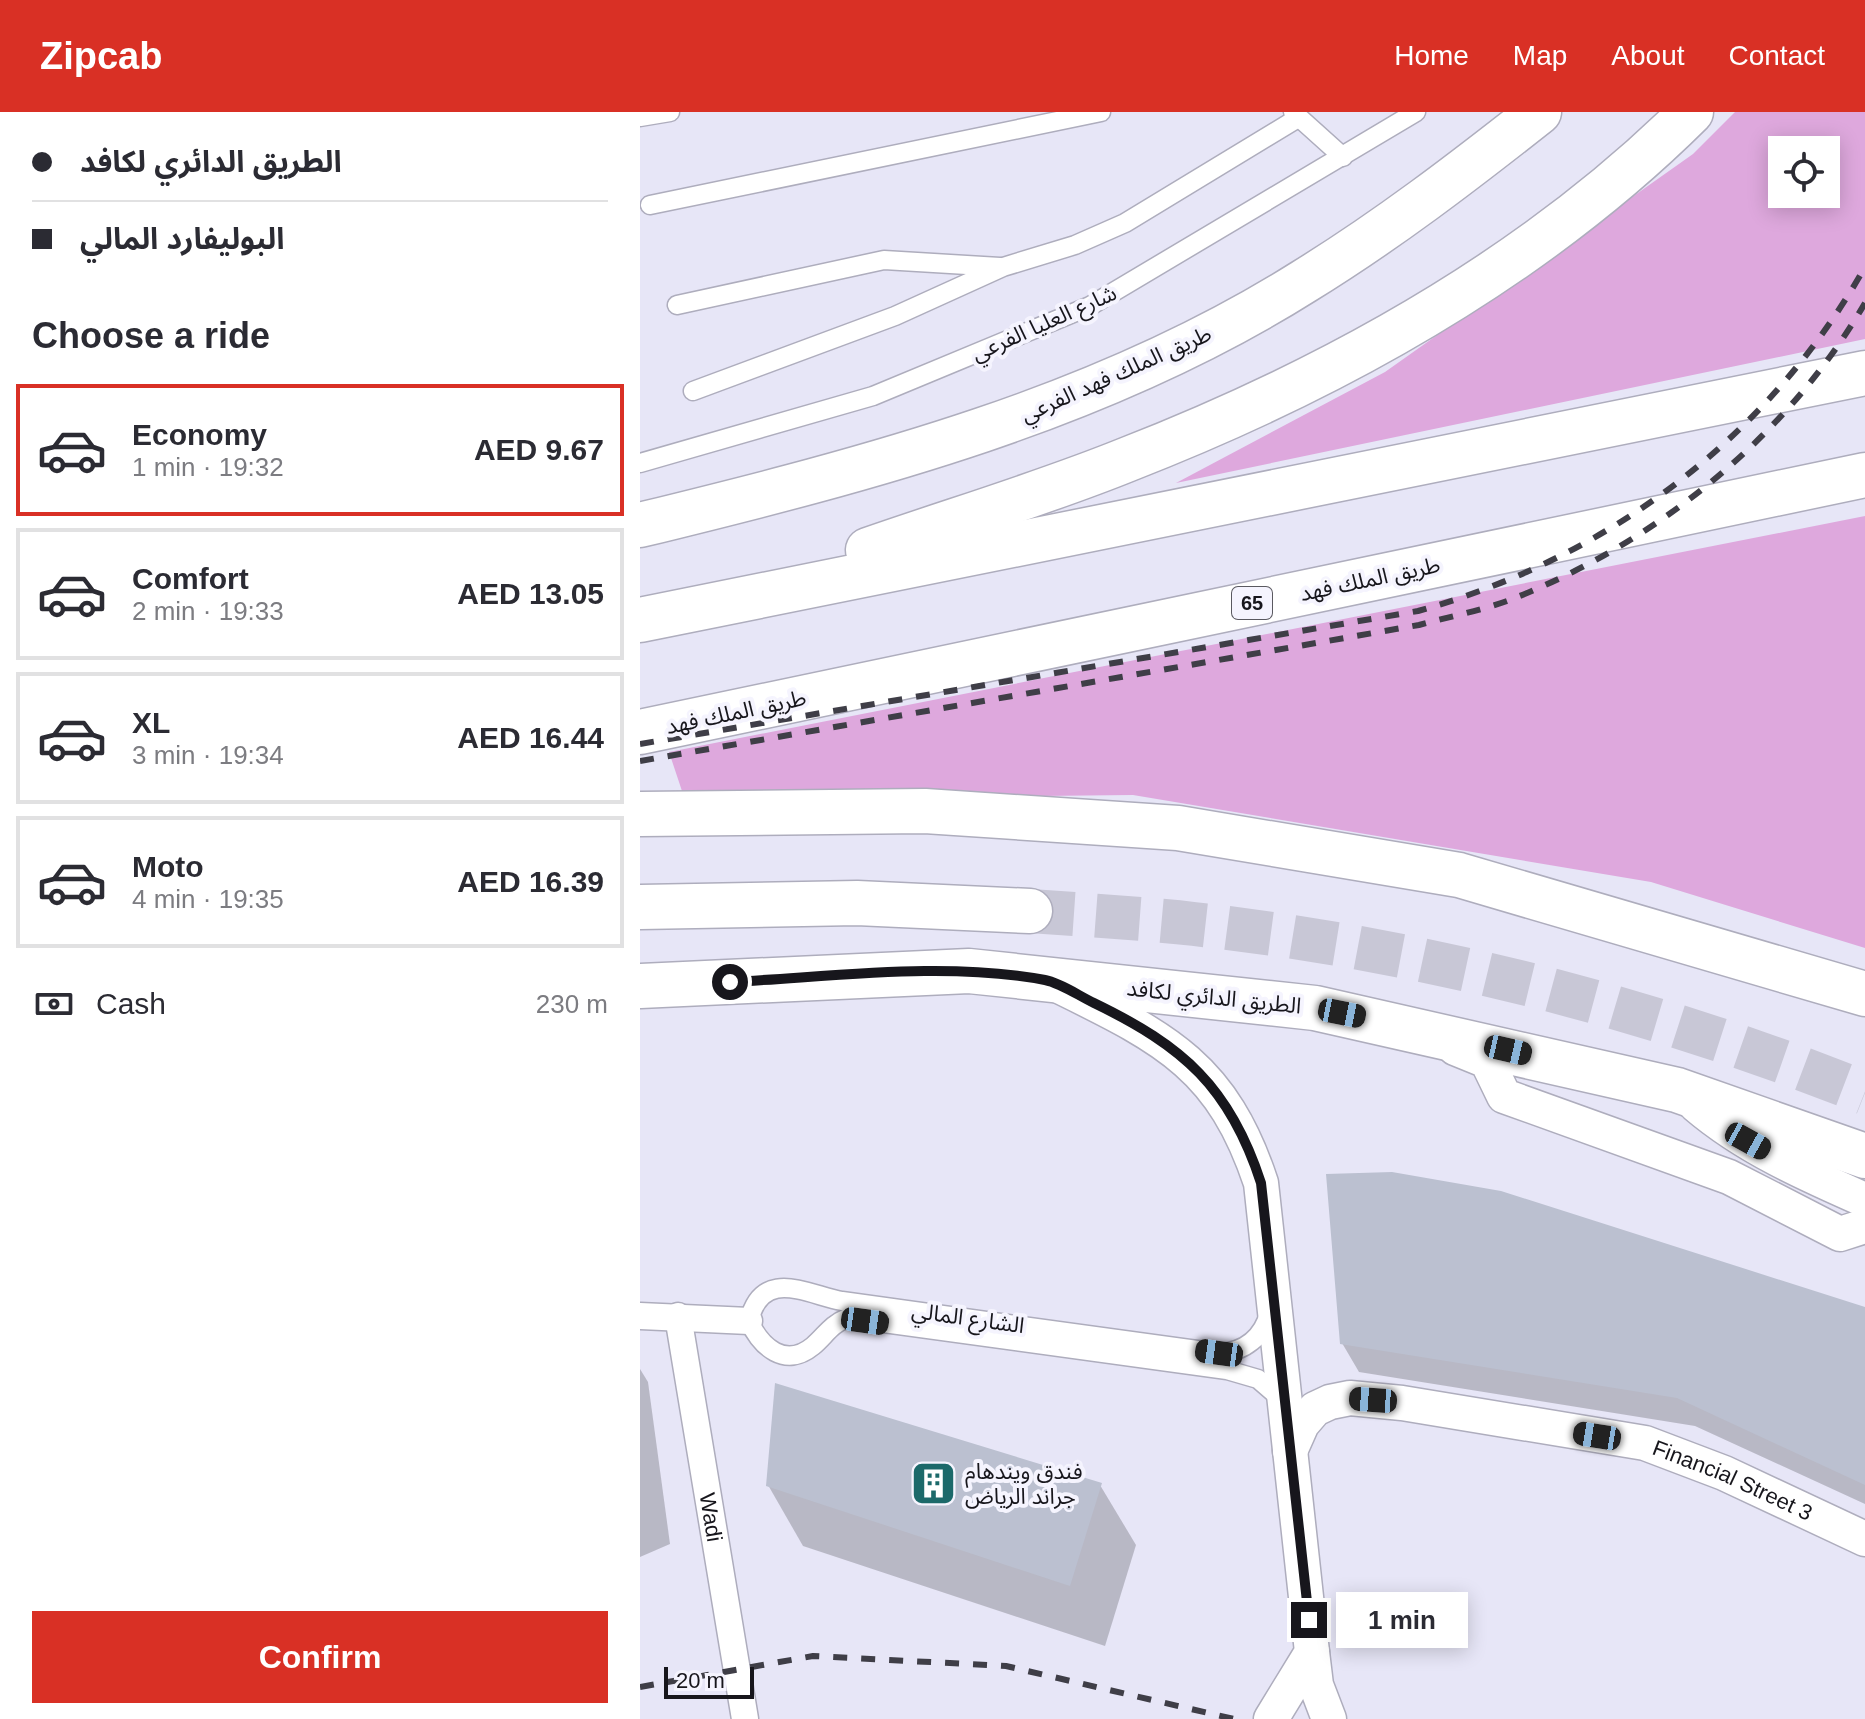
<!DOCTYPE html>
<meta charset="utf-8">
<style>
body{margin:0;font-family:Helvetica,"Noto Sans Arabic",sans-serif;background:#f7f7f7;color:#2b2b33;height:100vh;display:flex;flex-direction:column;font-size:30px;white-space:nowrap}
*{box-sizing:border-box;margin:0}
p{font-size:26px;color:#7c7c81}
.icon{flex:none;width:44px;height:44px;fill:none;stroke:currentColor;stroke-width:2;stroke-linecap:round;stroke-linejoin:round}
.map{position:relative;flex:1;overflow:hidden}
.drawer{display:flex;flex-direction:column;background:#fff;width:640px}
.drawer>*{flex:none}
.hud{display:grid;align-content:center;height:176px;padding:0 32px;background:#fff}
.controls{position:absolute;left:1128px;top:24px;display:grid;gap:16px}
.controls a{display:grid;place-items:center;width:72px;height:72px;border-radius:0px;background:#fff;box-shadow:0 4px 20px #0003;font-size:40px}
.scale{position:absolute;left:24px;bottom:20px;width:90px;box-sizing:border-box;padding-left:8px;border:4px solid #17161c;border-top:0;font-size:22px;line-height:28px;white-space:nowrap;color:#17161c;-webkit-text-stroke:6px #f5f4fe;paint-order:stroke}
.end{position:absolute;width:36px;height:36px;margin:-18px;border:10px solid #17161c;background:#fff;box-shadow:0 0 0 4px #fff}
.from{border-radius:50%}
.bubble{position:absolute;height:56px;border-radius:0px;background:#fff;box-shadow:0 4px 20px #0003;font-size:26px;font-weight:600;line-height:56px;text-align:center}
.car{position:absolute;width:24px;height:48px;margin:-24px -12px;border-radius:10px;box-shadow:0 0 6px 2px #0007;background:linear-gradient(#222 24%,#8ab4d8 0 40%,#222 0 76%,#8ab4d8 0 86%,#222 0)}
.hud b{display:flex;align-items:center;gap:28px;height:76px;font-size:30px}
.hud b+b{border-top:2px solid #e1e1e2}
.hud i{width:20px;height:20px;background:#2b2b33}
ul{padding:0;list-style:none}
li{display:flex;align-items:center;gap:24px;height:132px;margin:0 16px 12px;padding:0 16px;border:4px solid #e1e1e2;border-radius:0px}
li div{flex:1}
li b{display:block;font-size:30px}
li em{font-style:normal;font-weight:600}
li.current{border-color:#d93025}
li>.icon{width:72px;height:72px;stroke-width:1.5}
h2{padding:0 32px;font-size:36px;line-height:96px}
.pay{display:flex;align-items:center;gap:20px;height:88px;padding:0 32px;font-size:30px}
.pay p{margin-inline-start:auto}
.cta{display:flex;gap:16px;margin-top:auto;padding:16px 32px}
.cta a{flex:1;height:92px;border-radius:0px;background:#d93025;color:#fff;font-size:32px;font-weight:600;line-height:92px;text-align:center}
header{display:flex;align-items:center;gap:48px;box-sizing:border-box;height:112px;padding:0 40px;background:#d93025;color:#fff}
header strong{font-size:38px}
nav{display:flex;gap:44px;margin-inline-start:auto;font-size:28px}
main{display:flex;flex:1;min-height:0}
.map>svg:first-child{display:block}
</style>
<header>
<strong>Zipcab</strong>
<nav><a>Home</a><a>Map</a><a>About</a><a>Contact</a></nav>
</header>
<main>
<section class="drawer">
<div class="hud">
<b><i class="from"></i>الطريق الدائري لكافد</b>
<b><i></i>البوليفارد المالي</b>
</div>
<h2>Choose a ride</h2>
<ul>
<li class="current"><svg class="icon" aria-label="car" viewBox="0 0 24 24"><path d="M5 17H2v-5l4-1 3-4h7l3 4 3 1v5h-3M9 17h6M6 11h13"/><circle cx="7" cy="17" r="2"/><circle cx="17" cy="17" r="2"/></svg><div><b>Economy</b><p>1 min · 19:32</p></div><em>AED 9.67</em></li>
<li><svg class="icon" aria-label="car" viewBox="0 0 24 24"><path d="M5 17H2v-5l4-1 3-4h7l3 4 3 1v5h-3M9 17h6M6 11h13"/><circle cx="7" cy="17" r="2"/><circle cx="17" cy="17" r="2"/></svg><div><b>Comfort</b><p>2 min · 19:33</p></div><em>AED 13.05</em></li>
<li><svg class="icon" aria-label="car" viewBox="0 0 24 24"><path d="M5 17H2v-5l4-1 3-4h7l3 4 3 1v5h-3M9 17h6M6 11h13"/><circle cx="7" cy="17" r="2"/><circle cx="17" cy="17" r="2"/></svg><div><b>XL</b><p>3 min · 19:34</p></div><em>AED 16.44</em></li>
<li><svg class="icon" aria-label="car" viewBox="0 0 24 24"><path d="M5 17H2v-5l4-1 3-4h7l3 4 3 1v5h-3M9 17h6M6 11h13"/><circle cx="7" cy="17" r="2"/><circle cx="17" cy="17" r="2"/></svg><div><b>Moto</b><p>4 min · 19:35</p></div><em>AED 16.39</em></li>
</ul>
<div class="pay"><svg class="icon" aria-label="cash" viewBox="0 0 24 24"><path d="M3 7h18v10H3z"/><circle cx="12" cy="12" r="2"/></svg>Cash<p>230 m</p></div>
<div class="cta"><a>Confirm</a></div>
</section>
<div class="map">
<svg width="1225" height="1607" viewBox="0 0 1225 1607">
<rect width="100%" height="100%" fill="#e7e6f7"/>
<g fill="#dea8dd" fill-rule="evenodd">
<path d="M1095 0H1225V227L536 371 745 260 1053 42ZM1142 38H1186V82H1142Z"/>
<path d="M1225 404V836L1011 770 493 683 45 688 29 640Z"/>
</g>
<g fill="#0003">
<path d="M1225 1197V1392L1055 1314 719 1260 702 1231Z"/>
<path d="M0 1257 8 1270 30 1432 0 1445Z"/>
<path d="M128 1373H460L496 1433 465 1534 163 1434Z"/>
</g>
<g fill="#bbc0d0">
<path d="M752 1060 861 1079 1225 1195V1373L1037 1286 700 1232 686 1062Z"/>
<path d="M135 1271 462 1371 430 1474 126 1374Z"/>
</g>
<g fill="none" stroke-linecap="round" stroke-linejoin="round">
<path stroke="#c8c7d6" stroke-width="44" stroke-dasharray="44 22" stroke-linecap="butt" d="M390 799C445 803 500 806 554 812 782 837 1012 896 1225 981"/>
<defs>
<g id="service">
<path d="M653 0 703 45"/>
<path d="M0 5 30 0"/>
<path d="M10 93 461 0"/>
<path d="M37 193 244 148 360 155"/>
<path d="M53 279 255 204 363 155 435 133 485 111 658 6"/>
<path d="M0 351 233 284 450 194 776 0"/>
<path d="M630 1199C623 1225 605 1240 579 1241L202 1189C166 1182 122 1155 109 1209 121 1235 145 1257 173 1234 186 1223 190 1213 207 1206L587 1258 618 1267 641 1287"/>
</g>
<g id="pedestrian">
<path d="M0 1204 109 1209"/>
<path id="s1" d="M38 1204 105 1607"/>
</g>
<g id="minor">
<path d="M423 876C527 927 583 956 621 1071L672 1540 631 1607"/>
<path d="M815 936 847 949 864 984 1089 1065 1200 1122 1225 1114"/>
<path d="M1056 993C1105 1035 1166 1062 1225 1088"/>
<path id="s2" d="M650 1339 662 1312 675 1297 690 1290 710 1286 762 1291 1005 1331 1084 1361 1225 1427"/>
<path d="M672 1540 676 1573 689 1607"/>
</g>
<path id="tertiary" d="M0 413C229 357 461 297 663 170 746 119 823 60 899 0"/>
<g id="primary">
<path d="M0 795 217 791 390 799"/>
<path d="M0 874 329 859 675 896 1037 978 1225 1044"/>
</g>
<g id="motorway">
<path d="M228 438C314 408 402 382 486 348 691 268 894 156 1051 0"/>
<path d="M0 508 1225 261"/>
<path d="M0 620 1225 363"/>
<path d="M0 702 285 699 538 716 819 763 1225 882"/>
</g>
</defs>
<use href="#service" stroke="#aeadbd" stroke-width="21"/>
<use href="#pedestrian" stroke="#aeadbd" stroke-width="29"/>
<use href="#minor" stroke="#aeadbd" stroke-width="37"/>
<use href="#tertiary" stroke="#aeadbd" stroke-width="47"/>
<use href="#primary" stroke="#aeadbd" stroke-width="47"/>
<use href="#motorway" stroke="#aeadbd" stroke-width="47"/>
<use href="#service" stroke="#fff" stroke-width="18"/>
<use href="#pedestrian" stroke="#fff" stroke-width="26"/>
<use href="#minor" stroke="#fff" stroke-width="34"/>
<use href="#tertiary" stroke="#fff" stroke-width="44"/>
<use href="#primary" stroke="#fff" stroke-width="44"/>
<use href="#motorway" stroke="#fff" stroke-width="44"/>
<g stroke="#3f3e47" stroke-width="6" stroke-dasharray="14 14" stroke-linecap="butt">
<path d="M0 632 778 499C967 446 1128 327 1225 155"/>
<path d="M0 649 779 513C808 505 839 499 867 489 1013 433 1146 327 1225 191"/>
<path d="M0 1575 173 1544 366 1554 594 1607"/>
</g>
</g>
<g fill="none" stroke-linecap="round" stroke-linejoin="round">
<path stroke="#17161c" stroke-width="10" d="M90 870C191 865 305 849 405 868 421 871 439 884 454 891 543 934 590 975 621 1071L669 1508"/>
</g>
<defs>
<symbol id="building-square" viewBox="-11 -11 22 22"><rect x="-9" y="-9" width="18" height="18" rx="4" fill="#1c696a" stroke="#f5f4fe"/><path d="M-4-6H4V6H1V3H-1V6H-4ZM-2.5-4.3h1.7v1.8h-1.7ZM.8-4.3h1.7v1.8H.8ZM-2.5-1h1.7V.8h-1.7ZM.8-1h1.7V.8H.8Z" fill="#fff"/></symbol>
</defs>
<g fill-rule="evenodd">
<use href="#building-square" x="268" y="1346" width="51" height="51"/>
</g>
<g text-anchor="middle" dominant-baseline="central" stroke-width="8" stroke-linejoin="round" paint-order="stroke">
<rect fill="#f5f4fe" stroke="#5a5960" stroke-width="2" x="592" y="475" width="40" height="32" rx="6"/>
<g font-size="20" font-weight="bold" fill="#17161c">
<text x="612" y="491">65</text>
</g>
<g font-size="22" fill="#17161c" stroke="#f5f4fe">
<text transform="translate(404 211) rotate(-24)">شارع العليا الفرعي</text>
<text transform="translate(476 262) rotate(-24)">طريق الملك فهد الفرعي</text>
<text transform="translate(730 467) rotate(-12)">طريق الملك فهد</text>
<text transform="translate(96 600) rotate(-12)">طريق الملك فهد</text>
<text transform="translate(574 885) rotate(6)">الطريق الدائري لكافد</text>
<text transform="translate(328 1206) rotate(8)">الشارع المالي</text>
<text stroke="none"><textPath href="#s2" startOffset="480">Financial Street 3</textPath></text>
<text stroke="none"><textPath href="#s1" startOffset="204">Wadi</textPath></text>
</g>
<g font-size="22" fill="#17161c" stroke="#f5f4fe" text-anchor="start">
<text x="325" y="1359">فندق ويندهام<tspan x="325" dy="25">جراند الرياض</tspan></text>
</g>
</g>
</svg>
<div class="controls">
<a><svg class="icon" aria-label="locate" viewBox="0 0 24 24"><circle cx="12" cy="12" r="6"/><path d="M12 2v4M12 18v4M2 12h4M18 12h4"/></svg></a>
</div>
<div class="scale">20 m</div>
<i class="end from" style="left:90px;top:870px"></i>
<i class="end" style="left:669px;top:1508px"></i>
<div class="bubble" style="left:696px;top:1480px;width:132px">1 min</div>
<i class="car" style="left:702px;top:901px;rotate:101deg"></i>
<i class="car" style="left:868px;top:938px;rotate:103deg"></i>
<i class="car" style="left:1108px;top:1029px;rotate:119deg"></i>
<i class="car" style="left:225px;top:1209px;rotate:98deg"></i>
<i class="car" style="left:579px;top:1241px;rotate:278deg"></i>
<i class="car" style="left:733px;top:1288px;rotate:274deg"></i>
<i class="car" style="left:957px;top:1324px;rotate:279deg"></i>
</div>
</main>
